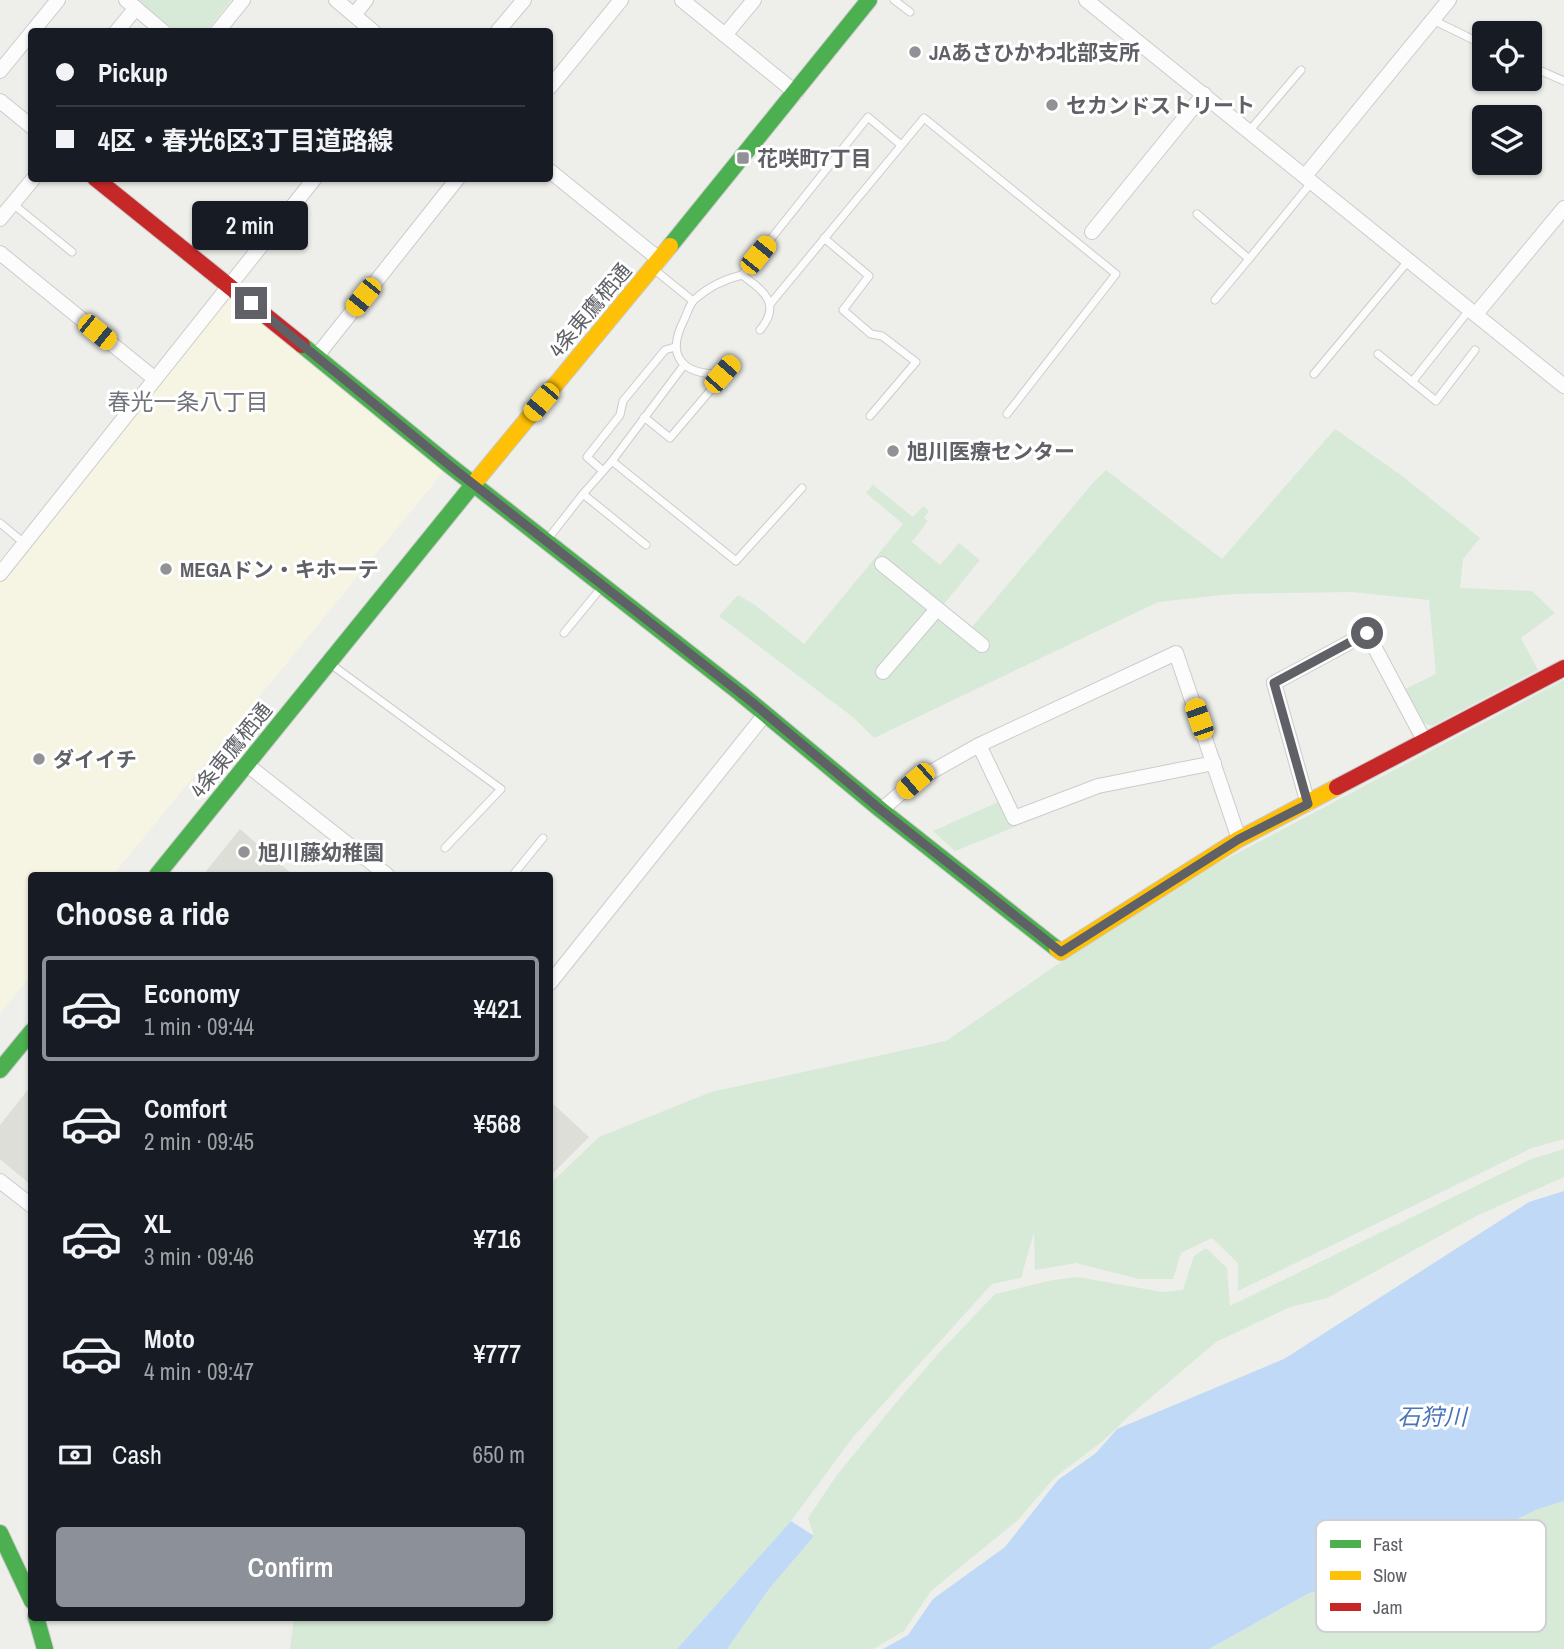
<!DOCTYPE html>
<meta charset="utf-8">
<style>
body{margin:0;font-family:"Archivo Narrow","Noto Sans JP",sans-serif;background:#242831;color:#f1f3f6;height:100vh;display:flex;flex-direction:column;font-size:26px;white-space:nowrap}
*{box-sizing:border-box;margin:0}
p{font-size:23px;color:#9ea1a6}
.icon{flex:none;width:38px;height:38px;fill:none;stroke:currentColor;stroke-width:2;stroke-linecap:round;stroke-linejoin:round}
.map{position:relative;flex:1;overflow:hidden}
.details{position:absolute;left:28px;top:872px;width:525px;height:749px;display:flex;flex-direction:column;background:#171b24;border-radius:7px;box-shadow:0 2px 5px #0004}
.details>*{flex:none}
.guide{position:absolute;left:28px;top:28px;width:525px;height:154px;border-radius:7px;box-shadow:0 2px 5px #0004;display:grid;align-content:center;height:154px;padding:0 28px;background:#171b24}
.fabs{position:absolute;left:1472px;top:21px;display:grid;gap:14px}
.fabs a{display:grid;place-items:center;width:70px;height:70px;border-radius:7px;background:#171b24;box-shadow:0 2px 5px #0004;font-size:35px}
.end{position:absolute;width:32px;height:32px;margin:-16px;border:9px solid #5f6167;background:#fff;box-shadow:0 0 0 4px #fff}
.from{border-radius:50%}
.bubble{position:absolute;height:49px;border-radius:7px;background:#171b24;box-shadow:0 2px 5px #0004;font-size:23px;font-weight:600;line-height:49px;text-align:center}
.car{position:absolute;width:21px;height:42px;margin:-21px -10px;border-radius:9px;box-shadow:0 0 5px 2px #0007;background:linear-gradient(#f5c518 24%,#345 0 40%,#f5c518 0 76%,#345 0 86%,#f5c518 0)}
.guide b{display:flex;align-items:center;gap:24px;height:66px;font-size:26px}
.guide b+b{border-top:2px solid #363941}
.guide i{width:18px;height:18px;background:#f1f3f6}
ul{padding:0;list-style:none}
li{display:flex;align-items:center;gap:21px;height:105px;margin:0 14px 10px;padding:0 14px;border:4px solid transparent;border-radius:7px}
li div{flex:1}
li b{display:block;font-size:26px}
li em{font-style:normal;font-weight:600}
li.on{border-color:#8c9099}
li>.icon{width:63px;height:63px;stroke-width:1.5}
h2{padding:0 28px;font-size:32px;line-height:84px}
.pay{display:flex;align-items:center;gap:18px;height:77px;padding:0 28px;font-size:26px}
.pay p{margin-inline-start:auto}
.primary-button{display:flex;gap:14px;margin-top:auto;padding:14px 28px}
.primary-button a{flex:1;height:80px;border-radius:7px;background:#8c9099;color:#fff;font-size:28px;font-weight:600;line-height:80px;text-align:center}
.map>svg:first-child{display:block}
</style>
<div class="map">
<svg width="1564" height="1649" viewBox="0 0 1564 1649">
<rect width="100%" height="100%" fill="#eeeeea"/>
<path fill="#f6f5e4" d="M230 286 449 465 113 875H32L31 975 0 1014V560Z"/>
<g fill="#deded8">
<path d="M240 829 293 875H203Z"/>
<path d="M31 1086V1185L0 1159V1125Z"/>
<path d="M550 1101 589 1137 550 1176Z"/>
</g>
<g fill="#d7ead8">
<path d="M137 0H231L206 32 176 31Z"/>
<path d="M1335 429 1401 475 1480 538 1463 559 1460 588 1532 591 1555 613 1521 638 1538 670 1432 726 1424 723 1405 689 1436 674 1429 600 1352 592 1232 594 1158 602 874 738 854 718 719 616 738 595 755 605 804 644 903 524 866 493 873 485 913 517 923 506 929 511 924 518 928 521 912 542 940 565 959 543 980 560 944 604 972 627 1092 484 1106 470 1222 559Z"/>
<path d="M1564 680V1139L1532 1148 1238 1291V1263L1212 1238 1181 1253 1173 1279H1139L1076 1263 1035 1270 1034 1232 1021 1278 992 1284 853 1437 791 1521 677 1649H290L294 1617H550V1184L599 1137 711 1092 946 1041 1058 964 1217 864Z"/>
<path d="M1005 799 1017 826 955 851 933 831Z"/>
<path d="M1564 1149V1177L1476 1216 1327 1298 1290 1307 1216 1342 1129 1416 1103 1441 1054 1478 1018 1520 931 1591 904 1631 873 1649H727L769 1589 814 1536 808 1518 837 1475 890 1410 937 1355 995 1294 1053 1280 1078 1277 1162 1292 1183 1290 1194 1256 1206 1248 1227 1268 1230 1306 1531 1159Z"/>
<path d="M1564 1501V1649H1209L1309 1593 1373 1581 1538 1509Z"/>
</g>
<g fill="#c0d9f7">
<path d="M1564 1191V1501L1538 1509 1477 1538 1413 1562 1373 1581 1309 1593 1209 1649H883L908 1635 933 1599 1005 1547 1058 1480 1096 1453 1117 1429 1284 1359 1529 1202Z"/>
<path d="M791 1521 814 1536 769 1589 727 1649H677Z"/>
</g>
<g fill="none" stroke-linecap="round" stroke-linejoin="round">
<defs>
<g id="lane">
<path d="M894 0 910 12"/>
<path d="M1433 20 1484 45"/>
<path d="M1530 66 1564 81"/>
<path d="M1250 130 1301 70"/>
<path d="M13 204 72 252"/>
<path d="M1197 214 1249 259 1311 183"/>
<path d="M824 238 869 276 843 310 871 334 882 336 916 362 870 416"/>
<path d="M656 271 693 301"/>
<path d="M742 275 868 117 901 145"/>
<path d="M1215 300 1249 259"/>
<path d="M771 303 924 118 1116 274 1007 414"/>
<path d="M1378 354 1436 401 1475 350"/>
<path d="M731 362 722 374C683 375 665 357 684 320 687 314 689 305 694 300 707 288 725 279 742 275 764 291 782 304 760 330"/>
<path d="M684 365 612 461 736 561 802 488"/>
<path d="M1314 374 1409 260"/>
<path d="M1412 382 1470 309"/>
<path d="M644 417 670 438 714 386 722 374"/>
<path d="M603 471 587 457 620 415 623 401 665 350 675 347"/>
<path d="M583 494 612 461"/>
<path d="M0 523 24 543"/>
<path d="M547 540 583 494 646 545"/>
<path d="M564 633 601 588"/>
<path d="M332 665 501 789 445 848"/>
<path d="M513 875 543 838"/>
</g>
<g id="street">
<path d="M126 0 164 32"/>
<path d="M336 0 374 32"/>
<path d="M682 0 796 93"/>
<path d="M1086 0 1564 386"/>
<path d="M354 15 366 0"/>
<path d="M32 32 58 0"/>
<path d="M116 32 136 8"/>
<path d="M217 32 243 0"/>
<path d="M497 32 524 0"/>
<path d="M725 35 754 0"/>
<path d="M0 71 32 32"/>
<path d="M550 87 621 0"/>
<path d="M0 101 32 127"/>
<path d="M550 171 660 260"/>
<path d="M1305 176 1449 0"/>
<path d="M0 219 34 178"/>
<path d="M1092 232 1204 94"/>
<path d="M0 253 155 379"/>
<path d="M1476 314 1564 208"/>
<path d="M316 357 458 178"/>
<path d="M882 564 982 645"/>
<path d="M0 574 315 178"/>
<path d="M883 672 937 609"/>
<path d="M979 745 1014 818 1098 786 1214 763"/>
<path d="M246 764 387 875"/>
<path d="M1308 804 1274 683 1367 633 1425 742"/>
<path d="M881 810 915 781 979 745 1176 653 1239 839"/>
<path d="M550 983 766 713"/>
<path d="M0 1181 32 1206"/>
</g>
<g id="fast">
<path d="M670 246 869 0"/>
<path d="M302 345 449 465 740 693 881 810 1057 949"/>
<path d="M157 875 476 481"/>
<path d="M0 1070 32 1031"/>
<path d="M0 1533 32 1601"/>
<path d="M36 1617 45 1649"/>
</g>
<g id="slow">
<path d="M476 481 670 246"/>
<path d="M1057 949 1061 952 1239 839 1337 787"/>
</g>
<g id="jam">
<path d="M95 178 302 345"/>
<path d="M1337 787 1564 668"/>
</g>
</defs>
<use href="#lane" stroke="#cbcccb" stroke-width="9"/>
<use href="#street" stroke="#cbcccb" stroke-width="16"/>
<use href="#fast" stroke="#cacaca" stroke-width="18"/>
<use href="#slow" stroke="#cacaca" stroke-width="18"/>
<use href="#jam" stroke="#cacaca" stroke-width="18"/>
<use href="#lane" stroke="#fcfcfc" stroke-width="7"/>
<use href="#street" stroke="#fcfcfc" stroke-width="14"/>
<use href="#fast" stroke="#4caf50" stroke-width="16"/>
<use href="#slow" stroke="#ffc107" stroke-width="16"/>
<use href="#jam" stroke="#c62828" stroke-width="16"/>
</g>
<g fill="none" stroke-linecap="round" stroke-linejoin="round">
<path stroke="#5f6167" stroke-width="9" d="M251 303 449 465 753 703 881 810 1061 952 1239 839 1308 804 1274 683 1367 633"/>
</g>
<g fill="#919295" stroke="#fff" stroke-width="2.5">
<circle cx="915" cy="52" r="7"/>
<circle cx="1052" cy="105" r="7"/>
<rect x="736" y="151" width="14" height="14" rx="3.5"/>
<circle cx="893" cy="451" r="7"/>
<circle cx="166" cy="569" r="7"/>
<circle cx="39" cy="759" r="7"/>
<circle cx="244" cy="852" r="7"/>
</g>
<g text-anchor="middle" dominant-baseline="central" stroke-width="6" stroke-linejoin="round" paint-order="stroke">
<g font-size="21" font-weight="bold" fill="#5f6167" stroke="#fff" text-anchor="start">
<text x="929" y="52">JAあさひかわ北部支所</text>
<text x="1066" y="105">セカンドストリート</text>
<text x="757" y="158">花咲町7丁目</text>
<text x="907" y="451">旭川医療センター</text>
<text x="180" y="569">MEGAドン・キホーテ</text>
<text x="53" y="759">ダイイチ</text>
<text x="258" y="852">旭川藤幼稚園</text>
</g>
<g font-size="21" fill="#5f6167" stroke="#fff">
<text transform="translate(590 310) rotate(-50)">4条東鷹栖通</text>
<text transform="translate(231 750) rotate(-51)">4条東鷹栖通</text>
</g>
<g font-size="23" fill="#707379" stroke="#fff">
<text x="188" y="401">春光一条八丁目</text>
</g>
<g font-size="23" font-style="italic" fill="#4a73b8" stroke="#fff">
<text x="1432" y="1416">石狩川</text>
</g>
</g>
<rect x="1316" y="1520" width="230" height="112" rx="10" fill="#fff" stroke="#cfd0d1" stroke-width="2"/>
<rect x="1330" y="1540" width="31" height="8" fill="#4caf50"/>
<rect x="1330" y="1571" width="31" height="9" fill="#ffc107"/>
<rect x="1330" y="1603" width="31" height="8" fill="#c62828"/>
<g font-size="19" fill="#5f6167">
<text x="1373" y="1551">Fast</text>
<text x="1373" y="1582">Slow</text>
<text x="1373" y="1614">Jam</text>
</g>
</svg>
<div class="fabs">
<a><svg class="icon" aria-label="locate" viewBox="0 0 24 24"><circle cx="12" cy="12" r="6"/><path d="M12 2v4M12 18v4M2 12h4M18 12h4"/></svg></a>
<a><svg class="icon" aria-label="layers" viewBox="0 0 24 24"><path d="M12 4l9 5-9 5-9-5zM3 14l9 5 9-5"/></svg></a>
</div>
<i class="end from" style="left:1367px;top:633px"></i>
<i class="end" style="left:251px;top:303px"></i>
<div class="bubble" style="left:192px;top:201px;width:116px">2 min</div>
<i class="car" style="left:758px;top:255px;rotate:39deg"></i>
<i class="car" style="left:363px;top:297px;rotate:219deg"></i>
<i class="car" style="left:97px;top:332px;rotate:129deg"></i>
<i class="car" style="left:722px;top:374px;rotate:41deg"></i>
<i class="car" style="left:541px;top:402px;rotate:220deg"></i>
<i class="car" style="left:1199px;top:719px;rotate:341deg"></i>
<i class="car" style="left:915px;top:781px;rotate:229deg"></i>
<div class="guide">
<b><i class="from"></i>Pickup</b>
<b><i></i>4区・春光6区3丁目道路線</b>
</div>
<section class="details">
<h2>Choose a ride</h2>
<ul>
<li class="on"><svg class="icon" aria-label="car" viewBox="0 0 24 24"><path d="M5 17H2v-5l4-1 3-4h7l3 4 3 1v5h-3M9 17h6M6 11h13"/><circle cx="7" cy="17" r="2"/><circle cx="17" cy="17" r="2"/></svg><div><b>Economy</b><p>1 min · 09:44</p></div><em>¥421</em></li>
<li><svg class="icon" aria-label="car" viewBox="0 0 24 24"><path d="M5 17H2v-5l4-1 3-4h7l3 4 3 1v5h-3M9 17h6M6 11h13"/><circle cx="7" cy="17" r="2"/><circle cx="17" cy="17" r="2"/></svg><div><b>Comfort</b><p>2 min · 09:45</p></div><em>¥568</em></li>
<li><svg class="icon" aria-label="car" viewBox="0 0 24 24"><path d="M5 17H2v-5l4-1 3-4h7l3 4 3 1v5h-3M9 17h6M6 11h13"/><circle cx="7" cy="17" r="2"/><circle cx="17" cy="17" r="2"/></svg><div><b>XL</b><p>3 min · 09:46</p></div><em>¥716</em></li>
<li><svg class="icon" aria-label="car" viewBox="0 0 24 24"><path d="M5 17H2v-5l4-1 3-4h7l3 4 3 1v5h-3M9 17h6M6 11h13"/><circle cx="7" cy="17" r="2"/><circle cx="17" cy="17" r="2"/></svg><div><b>Moto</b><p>4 min · 09:47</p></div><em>¥777</em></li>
</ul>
<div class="pay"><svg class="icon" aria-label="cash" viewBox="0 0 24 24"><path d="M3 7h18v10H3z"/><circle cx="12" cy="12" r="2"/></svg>Cash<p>650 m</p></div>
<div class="primary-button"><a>Confirm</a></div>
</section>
</div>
